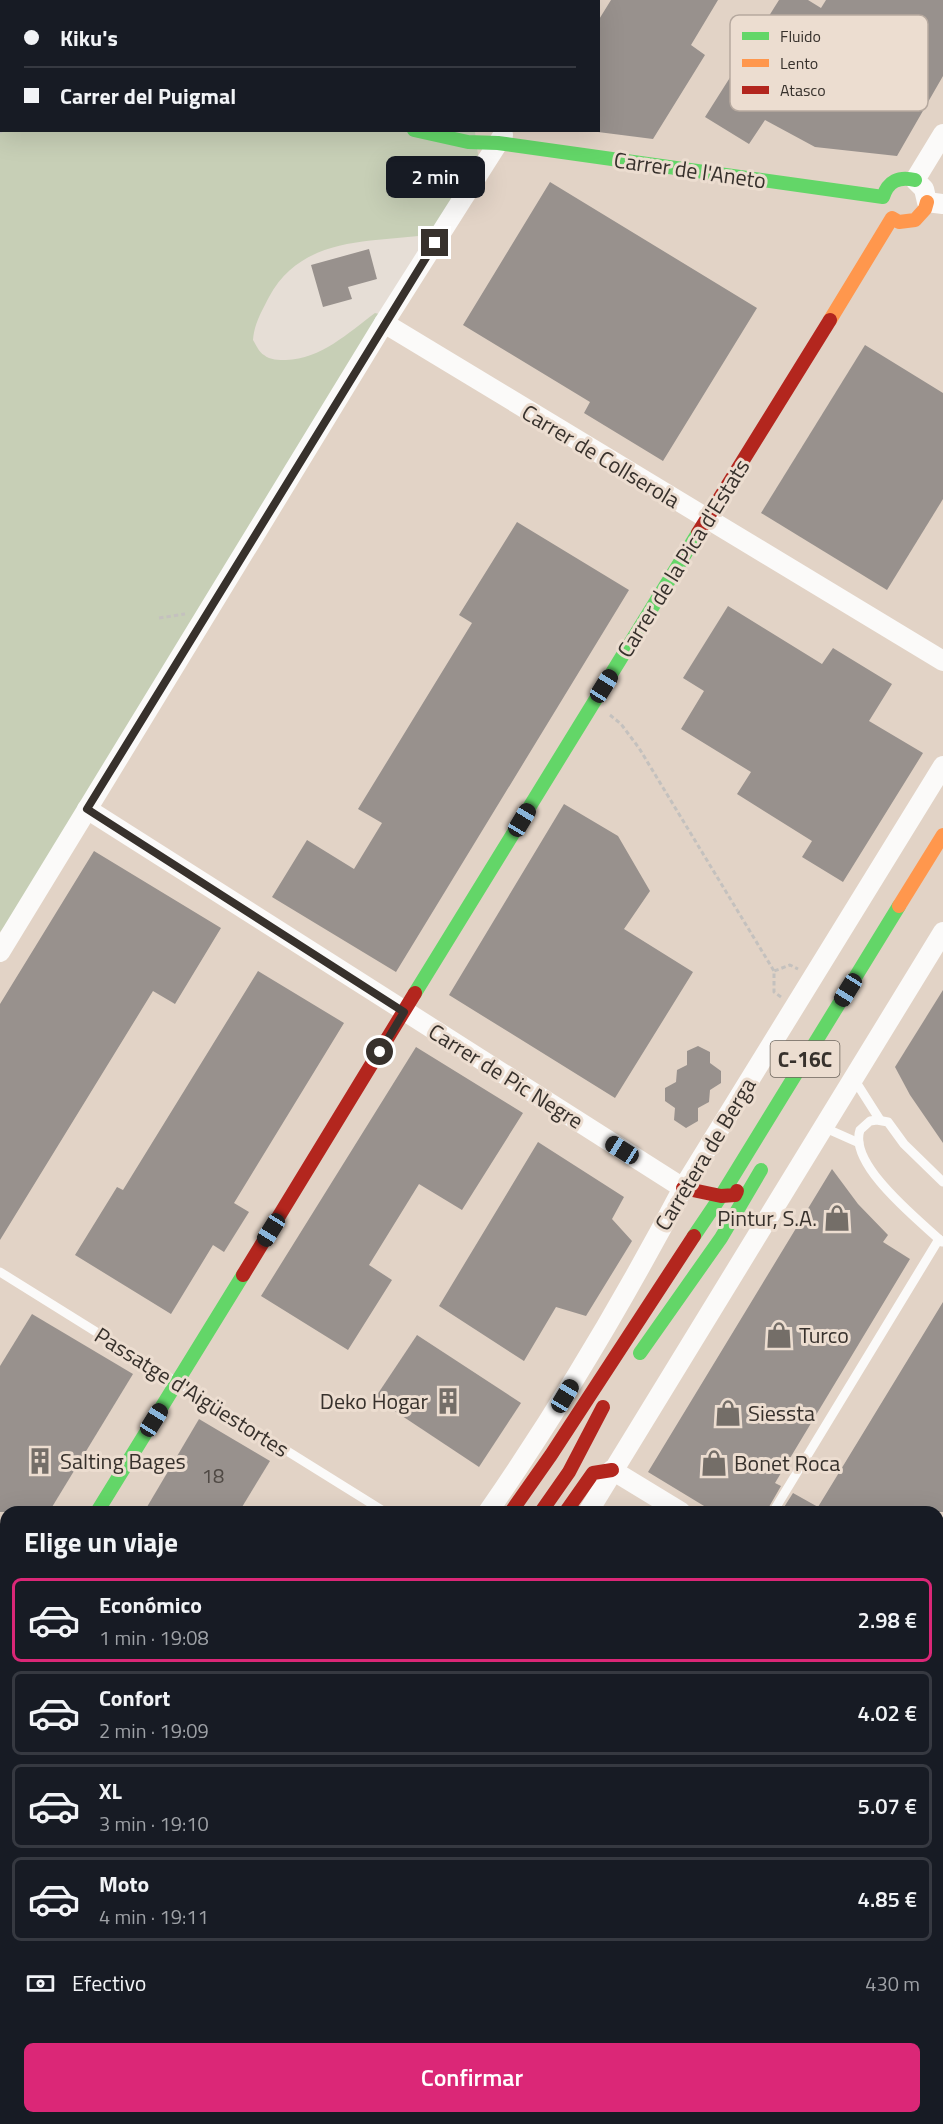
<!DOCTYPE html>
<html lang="es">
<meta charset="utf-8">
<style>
body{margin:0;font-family:"Titillium Web",sans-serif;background:#242831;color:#f1f3f6;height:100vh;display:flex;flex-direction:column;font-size:22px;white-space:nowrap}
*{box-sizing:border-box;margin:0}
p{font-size:20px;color:#9ea1a6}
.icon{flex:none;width:33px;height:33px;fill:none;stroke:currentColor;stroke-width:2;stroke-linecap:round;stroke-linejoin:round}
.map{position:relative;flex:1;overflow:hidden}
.side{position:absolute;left:0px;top:1506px;width:944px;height:618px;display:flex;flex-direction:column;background:#171b24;border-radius:18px 18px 0 0;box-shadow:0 6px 24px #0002}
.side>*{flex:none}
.top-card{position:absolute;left:0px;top:0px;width:600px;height:132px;box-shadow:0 6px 24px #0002;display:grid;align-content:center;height:132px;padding:0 24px;background:#171b24}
.end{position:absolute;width:27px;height:27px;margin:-14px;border:8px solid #37312c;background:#fff;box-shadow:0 0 0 3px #fff}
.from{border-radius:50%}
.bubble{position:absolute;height:42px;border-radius:9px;background:#171b24;box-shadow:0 6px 24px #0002;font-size:20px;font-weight:600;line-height:42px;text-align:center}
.car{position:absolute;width:18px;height:36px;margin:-18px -9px;border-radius:8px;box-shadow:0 0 4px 2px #0007;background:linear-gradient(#222 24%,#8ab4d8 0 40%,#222 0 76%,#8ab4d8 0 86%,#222 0)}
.top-card b{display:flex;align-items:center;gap:21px;height:57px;font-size:22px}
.top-card b+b{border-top:2px solid #363941}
.top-card i{width:15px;height:15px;background:#f1f3f6}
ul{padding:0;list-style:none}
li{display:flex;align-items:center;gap:18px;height:84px;margin:0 12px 9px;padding:0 12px;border:3px solid #363941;border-radius:9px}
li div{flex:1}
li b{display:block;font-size:22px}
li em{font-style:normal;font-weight:600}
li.on{border-color:#db2777}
li>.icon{width:54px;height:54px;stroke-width:1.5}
h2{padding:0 24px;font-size:27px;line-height:72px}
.pay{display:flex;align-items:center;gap:15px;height:66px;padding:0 24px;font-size:22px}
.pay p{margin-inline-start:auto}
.cta{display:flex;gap:12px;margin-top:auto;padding:12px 24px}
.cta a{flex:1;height:69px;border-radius:9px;background:#db2777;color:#fff;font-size:24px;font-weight:600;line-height:69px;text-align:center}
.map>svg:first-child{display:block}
</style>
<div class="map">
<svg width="943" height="2124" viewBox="0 0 943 2124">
<rect width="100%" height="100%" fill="#e6ded6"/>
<path fill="#e2d3c6" d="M548 0H943V1728L938 1731V1512H6V1768H0V932L21 906 479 162 475 131 598 130V2L547 1Z"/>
<g fill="#c7cfb6">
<path d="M0 0 382 1 2 2V130L475 131 479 162 434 234C374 243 303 234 269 297 262 311 254 324 253 340 256 345 259 352 264 355 270 360 279 360 286 360 321 359 348 333 375 313L379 314 21 906 0 932Z"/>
<path d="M943 1728V2124H758L770 2118H938V1847L940 1835 938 1823V1731Z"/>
<path d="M0 1768 6 1769V2118H334L321 2124H0Z"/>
<path d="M654 2118H735L737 2124H644V2123Z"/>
</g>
<g fill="#98918d">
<path d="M611 0H718L691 45 705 55 653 139 598 132V21Z"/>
<path d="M779 0H808L821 8 826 0H943V76L897 156 815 147 765 120 749 144 705 117Z"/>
<path d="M550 182 757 308 663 461 584 413 590 402 463 325Z"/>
<path d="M369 249 377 279 348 287 352 299 323 307 311 265Z"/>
<path d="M865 345 943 393V499L887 590 761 513Z"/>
<path d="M517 522 629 590 396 972 272 897 307 840 354 869 382 823 358 809 472 623 459 615Z"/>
<path d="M728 606 822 664 833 648 892 684 869 721 923 753 843 882 802 857 812 841 737 794 751 772 681 729 704 691 683 678Z"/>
<path d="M564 804 618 836 650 891 624 929 693 972 615 1098 449 995Z"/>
<path d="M94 851 221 928 175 1004 153 991 0 1240V1004Z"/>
<path d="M258 971 344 1023 234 1203 249 1212 224 1252 213 1245 171 1314 75 1255 117 1187 123 1190Z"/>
<path d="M943 990V1143L910 1095 895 1067Z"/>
<path d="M698 1046 710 1052V1063L721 1071V1083L710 1090 709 1102 698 1108V1121L686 1128 674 1120 675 1108 665 1101V1088L676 1082 677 1070 687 1065V1051Z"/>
<path d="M416 1047 523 1113 462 1210 419 1184 369 1265 392 1280 348 1350 261 1296Z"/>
<path d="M538 1142 624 1197 612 1219 632 1241 586 1316 556 1307 524 1361 439 1306Z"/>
<path d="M832 1169 858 1204 888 1235 883 1242 910 1259 775 1483 781 1486 766 1512H714L648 1472Z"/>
<path d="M943 1302V1512H781L793 1493 818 1507Z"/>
<path d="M32 1314 133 1374 49 1512H0V1366Z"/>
<path d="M417 1335 521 1403 479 1467 375 1398Z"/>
<path d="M199 1419 270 1461 239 1512H144Z"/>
</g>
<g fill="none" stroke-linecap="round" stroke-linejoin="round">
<g stroke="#c4c1be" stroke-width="3" stroke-dasharray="4.5 3" stroke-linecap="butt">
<path d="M93 2 95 0"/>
<path d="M0 133 2 130"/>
<path d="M159 618 185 614"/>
<path d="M610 715 621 724 639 748 774 971"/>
<path d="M781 997 774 992V971L790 965 798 969"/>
<path d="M938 1618 943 1615"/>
<path d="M938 2114 943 2124"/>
<path d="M646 2118 649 2124"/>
<path d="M846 2118 847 2124"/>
<path d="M924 2118 925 2124"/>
<path d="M299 2124 312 2118"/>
<path d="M705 2124 707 2118"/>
</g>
<g stroke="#fbfaf9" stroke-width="9">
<path d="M854 1079 880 1120"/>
<path d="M823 1127 859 1143"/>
<path d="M942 1242C920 1221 848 1165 860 1130L870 1121 877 1120 888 1122 904 1144 943 1182"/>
<path d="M0 1272 385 1512"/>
<path d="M773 1512 939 1239"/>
</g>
<g stroke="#fbfaf9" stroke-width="20">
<path d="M185 0 188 2"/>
<path d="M584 2 585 0"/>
<path d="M943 134 915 180 924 189 927 202 943 204"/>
<path d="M384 323 943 661"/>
<path d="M87 809 683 1188"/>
<path d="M0 952 384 323 503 135"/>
<path d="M612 1470 681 1512"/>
<path d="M488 1512C560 1408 624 1300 683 1188L943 766"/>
<path d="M588 1512 943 932"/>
<path d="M938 1565 943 1556"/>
<path d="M0 1671 6 1661"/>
<path d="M0 1751 6 1752"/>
<path d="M368 2118 370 2124"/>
<path d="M567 2118 570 2124"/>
<path d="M475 2124 489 2118"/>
</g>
<g stroke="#63d668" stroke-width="14">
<path d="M414 130 468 142 498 143 883 197C888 181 899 176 915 180"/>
<path d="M415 993 698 533"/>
<path d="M694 1236 721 1196 899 906"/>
<path d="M640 1353 721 1238 761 1170"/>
<path d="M97 1512 243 1275"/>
<path d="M938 1757 943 1754"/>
<path d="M938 1806 943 1811"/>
<path d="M29 2124 34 2118"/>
<path d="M61 2124 66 2118"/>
</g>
<g stroke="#ff974d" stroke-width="14">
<path d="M830 320 892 218 899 222 915 220 925 209 927 202"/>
<path d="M899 906 943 835"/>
<path d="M938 1867 943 1860"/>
<path d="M0 2054H6"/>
</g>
<g stroke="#b3261e" stroke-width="14">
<path d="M698 533 830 320"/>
<path d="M683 1188 721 1196 735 1195 737 1191"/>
<path d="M243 1275 415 993"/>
<path d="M567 1510 593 1473 612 1470"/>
<path d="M511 1512 551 1455 694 1236"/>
<path d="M541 1512 569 1472 603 1407"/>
<path d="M206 2124 218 2118"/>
</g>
</g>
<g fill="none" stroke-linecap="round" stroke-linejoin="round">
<path stroke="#37312c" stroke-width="8" d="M380 1052 404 1012 87 809 435 243"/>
</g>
<defs>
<symbol id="shop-bare" viewBox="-9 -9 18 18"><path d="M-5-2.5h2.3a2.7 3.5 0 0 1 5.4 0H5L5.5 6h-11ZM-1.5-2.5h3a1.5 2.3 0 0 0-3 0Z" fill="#746e68" stroke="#ecddd0" stroke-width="2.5" paint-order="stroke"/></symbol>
<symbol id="building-bare" viewBox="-9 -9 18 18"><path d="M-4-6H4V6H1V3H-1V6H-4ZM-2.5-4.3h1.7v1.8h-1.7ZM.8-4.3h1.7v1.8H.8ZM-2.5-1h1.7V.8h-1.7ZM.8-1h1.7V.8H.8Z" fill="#746e68" stroke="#ecddd0" stroke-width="2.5" paint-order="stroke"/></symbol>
</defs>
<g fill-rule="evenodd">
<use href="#shop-bare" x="818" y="1199" width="38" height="38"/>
<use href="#shop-bare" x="760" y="1316" width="38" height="38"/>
<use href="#building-bare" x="429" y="1382" width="38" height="38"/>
<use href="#shop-bare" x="709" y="1394" width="38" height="38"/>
<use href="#building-bare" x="21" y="1442" width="38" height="38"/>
<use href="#shop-bare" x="695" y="1444" width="38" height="38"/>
</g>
<g text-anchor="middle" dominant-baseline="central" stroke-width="6" stroke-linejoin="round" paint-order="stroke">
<g font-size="20" fill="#4f4944">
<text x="213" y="1475">18</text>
</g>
<rect fill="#ecddd0" stroke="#6d655d" stroke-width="1.5" x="770.5" y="1041" width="69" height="36" rx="4.5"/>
<g font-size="21" font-weight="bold" fill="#37312c">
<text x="805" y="1059">C-16C</text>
</g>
<g font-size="22" fill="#37312c" stroke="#ecddd0">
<text transform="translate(690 170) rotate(8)">Carrer de l'Aneto</text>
<text transform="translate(601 456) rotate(31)">Carrer de Collserola</text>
<text transform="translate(683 558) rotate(-58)">Carrer de la Pica d'Estats</text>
<text transform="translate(506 1076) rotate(32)">Carrer de Pic Negre</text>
<text transform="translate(705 1154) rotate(-59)">Carretera de Berga</text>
<text transform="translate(192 1392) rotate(32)">Passatge d'Aigüestortes</text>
</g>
<g font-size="22" fill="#37312c" stroke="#ecddd0" text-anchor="start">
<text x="817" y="1218" text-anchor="end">Pintur, S.A.</text>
<text x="799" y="1335">Turco</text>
<text x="428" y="1401" text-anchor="end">Deko Hogar</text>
<text x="748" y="1413">Siessta</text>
<text x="60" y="1461">Salting Bages</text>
<text x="734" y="1463">Bonet Roca</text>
</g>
</g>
<rect x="730" y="15" width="198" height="96" rx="9" fill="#ecddd0" stroke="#b6a99f" stroke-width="1.5"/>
<rect x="742" y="32" width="27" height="8" fill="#63d668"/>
<rect x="742" y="59" width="27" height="8" fill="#ff974d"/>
<rect x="742" y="86" width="27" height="8" fill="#b3261e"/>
<g font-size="16" fill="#37312c">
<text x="780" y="42">Fluido</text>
<text x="780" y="69">Lento</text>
<text x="780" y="96">Atasco</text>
</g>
</svg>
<i class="end from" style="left:380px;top:1052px"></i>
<i class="end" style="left:435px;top:243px"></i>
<div class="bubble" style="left:386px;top:156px;width:99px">2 min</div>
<i class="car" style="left:604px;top:686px;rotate:32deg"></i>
<i class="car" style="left:522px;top:820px;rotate:31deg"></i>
<i class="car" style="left:848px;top:990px;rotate:212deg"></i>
<i class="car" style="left:622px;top:1150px;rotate:302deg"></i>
<i class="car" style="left:271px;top:1230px;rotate:212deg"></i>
<i class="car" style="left:565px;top:1396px;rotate:31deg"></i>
<i class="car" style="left:154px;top:1420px;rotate:32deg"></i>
<div class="top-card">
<b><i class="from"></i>Kiku's</b>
<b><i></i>Carrer del Puigmal</b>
</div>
<section class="side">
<h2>Elige un viaje</h2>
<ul>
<li class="on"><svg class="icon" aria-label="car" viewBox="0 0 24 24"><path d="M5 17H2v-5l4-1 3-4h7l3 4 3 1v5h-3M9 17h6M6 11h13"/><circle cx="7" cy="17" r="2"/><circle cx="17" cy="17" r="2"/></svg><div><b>Económico</b><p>1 min · 19:08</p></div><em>2.98 €</em></li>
<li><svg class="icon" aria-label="car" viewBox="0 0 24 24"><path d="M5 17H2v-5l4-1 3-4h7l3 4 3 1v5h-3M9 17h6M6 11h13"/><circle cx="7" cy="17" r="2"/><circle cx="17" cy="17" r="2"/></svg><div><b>Confort</b><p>2 min · 19:09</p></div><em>4.02 €</em></li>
<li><svg class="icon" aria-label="car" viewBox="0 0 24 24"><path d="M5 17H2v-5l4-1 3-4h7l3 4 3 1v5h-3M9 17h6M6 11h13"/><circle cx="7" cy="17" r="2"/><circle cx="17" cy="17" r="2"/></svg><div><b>XL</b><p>3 min · 19:10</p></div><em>5.07 €</em></li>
<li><svg class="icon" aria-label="car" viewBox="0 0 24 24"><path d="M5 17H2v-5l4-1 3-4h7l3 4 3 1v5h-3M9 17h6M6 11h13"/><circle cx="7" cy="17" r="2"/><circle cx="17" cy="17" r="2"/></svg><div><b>Moto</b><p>4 min · 19:11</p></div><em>4.85 €</em></li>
</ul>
<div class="pay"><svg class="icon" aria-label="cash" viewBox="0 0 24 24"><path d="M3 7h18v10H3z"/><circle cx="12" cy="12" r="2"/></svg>Efectivo<p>430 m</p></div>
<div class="cta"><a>Confirmar</a></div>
</section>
</div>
